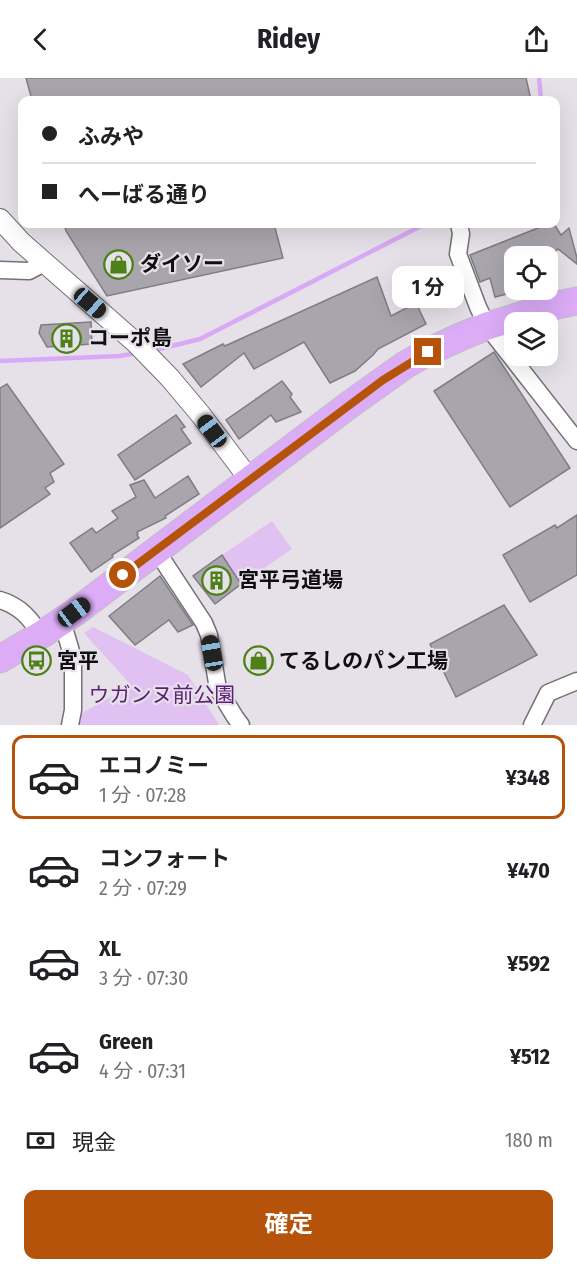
<!DOCTYPE html>
<html lang="ja">
<meta charset="utf-8">
<style>
body{margin:0;font-family:"Fira Sans Condensed","Noto Sans JP",sans-serif;background:#f2f2f2;color:#202124;height:100vh;display:flex;flex-direction:column;font-size:22px;white-space:nowrap}
*{box-sizing:border-box;margin:0}
p{font-size:20px;color:#757577}
.icon{flex:none;width:33px;height:33px;fill:none;stroke:currentColor;stroke-width:2;stroke-linecap:round;stroke-linejoin:round}
.map{position:relative;height:647px;overflow:hidden}
.details{display:flex;flex-direction:column;background:#fff;flex:1}
.details>*{flex:none}
.guide{position:absolute;left:18px;top:18px;width:542px;height:132px;border-radius:12px;box-shadow:0 6px 24px #0002;display:grid;align-content:center;height:132px;padding:0 24px;background:#fff}
.controls{position:absolute;left:504px;top:168px;display:grid;gap:12px}
.controls a{display:grid;place-items:center;width:54px;height:54px;border-radius:12px;background:#fff;box-shadow:0 6px 24px #0002;font-size:30px}
.end{position:absolute;width:27px;height:27px;margin:-14px;border:8px solid #b45309;background:#fff;box-shadow:0 0 0 3px #fff}
.from{border-radius:50%}
.bubble{position:absolute;height:42px;border-radius:12px;background:#fff;box-shadow:0 6px 24px #0002;font-size:20px;font-weight:700;line-height:42px;text-align:center}
.car{position:absolute;width:18px;height:36px;margin:-18px -9px;border-radius:8px;box-shadow:0 0 4px 2px #0007;background:linear-gradient(#222 24%,#8ab4d8 0 40%,#222 0 76%,#8ab4d8 0 86%,#222 0)}
.guide b{display:flex;align-items:center;gap:21px;height:57px;font-size:22px}
.guide b+b{border-top:2px solid #e0e0e0}
.guide i{width:15px;height:15px;background:#202124}
ul{padding:10px 0 0;list-style:none}
li{display:flex;align-items:center;gap:18px;height:84px;margin:0 12px 9px;padding:0 12px;border:3px solid transparent;border-radius:12px}
li div{flex:1}
li b{display:block;font-size:22px}
li em{font-style:normal;font-weight:700}
li.on{border-color:#b45309}
li>.icon{width:54px;height:54px;stroke-width:1.5}
.pay{display:flex;align-items:center;gap:15px;height:66px;padding:0 24px;font-size:22px}
.pay p{margin-inline-start:auto}
.button{display:flex;gap:12px;margin-top:auto;padding:12px 24px}
.button a{flex:1;height:69px;border-radius:12px;background:#b45309;color:#fff;font-size:24px;font-weight:700;line-height:69px;text-align:center}
header{display:flex;justify-content:space-between;align-items:center;height:78px;padding:0 24px;background:#fff;font-size:27px;font-weight:700}
.map>svg:first-child{display:block}
</style>
<header><svg class="icon" aria-label="back" viewBox="0 0 24 24"><path d="M15 5l-7 7 7 7"/></svg>Ridey<svg class="icon" aria-label="share" viewBox="0 0 24 24"><path d="M12 15V3M7 8l5-5 5 5M5 13v7h14v-7"/></svg></header>
<div class="map">
<svg width="577" height="647" viewBox="0 0 577 647">
<rect width="100%" height="100%" fill="#e6e1e9"/>
<g fill="#e0c1f2">
<path d="M272 443 292 471 241 506 222 477Z"/>
<path d="M93 549 188 597 219 647H78L80 636 132 608 84 555Z"/>
</g>
<g fill="none" stroke-linecap="round" stroke-linejoin="round">
<g stroke="#daa9f5" stroke-width="4.5">
<path d="M539 0 541 22"/>
<path d="M151 273 200 261 425 146"/>
<path d="M0 283 120 278 136 275"/>
</g>
</g>
<g fill="#a9a5ac" stroke="#817c84" stroke-width="1.5">
<path d="M26 0H526L531 22H32Z"/>
<path d="M64 146H274L283 180 107 218 66 153Z"/>
<path d="M548 146H554L561 157 569 150 577 180V186L558 171 550 178H514V211L511 215 495 219 490 200 480 204 470 177Z"/>
<path d="M377 199 391 238 416 225 426 246 378 271 373 277 355 293 330 305 304 264 254 291 244 275 201 309 183 286 223 266 225 268Z"/>
<path d="M91 244 92 266 47 269 39 255 41 247Z"/>
<path d="M494 274 570 390 510 429 434 313Z"/>
<path d="M282 303 292 316 290 319 301 334 276 344 271 337 239 361 226 342Z"/>
<path d="M7 306 64 386 50 395 54 404 45 410 50 416 0 450V310Z"/>
<path d="M176 337 185 349 181 351 191 365 135 402 118 377Z"/>
<path d="M188 398 199 416 165 438 166 440 137 454 138 456 137 457 139 460 112 477 113 479 91 494 70 465 92 450 96 455 118 440 112 433 136 419 130 407 144 402 155 420Z"/>
<path d="M577 437V497L530 524 503 477 555 447 557 450Z"/>
<path d="M222 477 241 506 215 526 193 498Z"/>
<path d="M160 498 193 547 178 554 169 542 135 567 109 538Z"/>
<path d="M504 527 537 577 456 619 430 566Z"/>
</g>
<g fill="none" stroke-linecap="round" stroke-linejoin="round">
<defs>
<g id="minor">
<path d="M459 146 461 156 458 176 478 229 487 248 577 363"/>
<path d="M0 192 29 193 44 185"/>
<path d="M156 472 204 545 209 557 218 611 235 639 241 647"/>
<path d="M0 522C20 528 30 540 41 557"/>
<path d="M62 543 73 580V632L70 647"/>
<path d="M532 647 548 615 577 603"/>
</g>
<path id="tertiary" d="M0 141 21 164 136 265 170 300 201 337 250 402"/>
<path id="trunk" d="M0 581 41 557 74 535 349 327 405 287 428 274 460 259 487 248 557 227 577 223"/>
</defs>
<use href="#minor" stroke="#747077" stroke-width="19"/>
<use href="#tertiary" stroke="#747077" stroke-width="22"/>
<use href="#trunk" stroke="#c1c0c1" stroke-width="29"/>
<use href="#minor" stroke="#fff" stroke-width="16"/>
<use href="#tertiary" stroke="#fff" stroke-width="20"/>
<use href="#trunk" stroke="#dcacf7" stroke-width="27"/>
</g>
<g fill="none" stroke-linecap="round" stroke-linejoin="round">
<path stroke="#b45309" stroke-width="8" d="M123 497 383 302 428 274"/>
</g>
<defs>
<symbol id="shop-ring" viewBox="-11 -11 22 22"><circle r="9.5" fill="#e6e1e9" stroke="#4d8117" stroke-width="1.5"/><path d="M-5-2.5h2.3a2.7 3.5 0 0 1 5.4 0H5L5.5 6h-11ZM-1.5-2.5h3a1.5 2.3 0 0 0-3 0Z" fill="#4d8117"/></symbol>
<symbol id="building-ring" viewBox="-11 -11 22 22"><circle r="9.5" fill="#e6e1e9" stroke="#4d8117" stroke-width="1.5"/><path d="M-4-6H4V6H1V3H-1V6H-4ZM-2.5-4.3h1.7v1.8h-1.7ZM.8-4.3h1.7v1.8H.8ZM-2.5-1h1.7V.8h-1.7ZM.8-1h1.7V.8H.8Z" fill="#4d8117"/></symbol>
<symbol id="bus-ring" viewBox="-11 -11 22 22"><circle r="9.5" fill="#e6e1e9" stroke="#4d8117" stroke-width="1.5"/><path d="M-5-6H5V4H4V6H2V4H-2V6H-4V4H-5ZM-3.5-4V0h7V-4ZM-3.5 1.2v1.5H-2V1.2ZM2 1.2v1.5H3.5V1.2Z" fill="#4d8117"/></symbol>
</defs>
<g fill-rule="evenodd">
<use href="#shop-ring" x="102" y="170" width="33" height="33"/>
<use href="#building-ring" x="50" y="244" width="33" height="33"/>
<use href="#building-ring" x="200" y="486" width="33" height="33"/>
<use href="#bus-ring" x="20" y="566" width="33" height="33"/>
<use href="#shop-ring" x="242" y="566" width="33" height="33"/>
</g>
<g text-anchor="middle" dominant-baseline="central" stroke-width="4.5" stroke-linejoin="round" paint-order="stroke">
<g font-size="21" font-weight="bold" fill="#0f0e10" stroke="#e6e1e9" text-anchor="start">
<text x="140" y="186">ダイソー</text>
<text x="88" y="260">コーポ島</text>
<text x="238" y="502">宮平弓道場</text>
<text x="57" y="583">宮平</text>
<text x="279" y="583">てるしのパン工場</text>
</g>
<g font-size="21" fill="#5c2077" stroke="#e6e1e9">
<text x="162" y="617">ウガンヌ前公園</text>
</g>
</g>
</svg>
<div class="controls">
<a><svg class="icon" aria-label="locate" viewBox="0 0 24 24"><circle cx="12" cy="12" r="6"/><path d="M12 2v4M12 18v4M2 12h4M18 12h4"/></svg></a>
<a><svg class="icon" aria-label="layers" viewBox="0 0 24 24"><path d="M12 4l9 5-9 5-9-5zM3 14l9 5 9-5"/></svg></a>
</div>
<i class="end from" style="left:123px;top:497px"></i>
<i class="end" style="left:428px;top:274px"></i>
<div class="bubble" style="left:392px;top:188px;width:72px">1 分</div>
<i class="car" style="left:90px;top:225px;rotate:131deg"></i>
<i class="car" style="left:212px;top:353px;rotate:323deg"></i>
<i class="car" style="left:74px;top:534px;rotate:53deg"></i>
<i class="car" style="left:212px;top:575px;rotate:350deg"></i>
<div class="guide">
<b><i class="from"></i>ふみや</b>
<b><i></i>へーばる通り</b>
</div>
</div>
<section class="details">
<ul>
<li class="on"><svg class="icon" aria-label="car" viewBox="0 0 24 24"><path d="M5 17H2v-5l4-1 3-4h7l3 4 3 1v5h-3M9 17h6M6 11h13"/><circle cx="7" cy="17" r="2"/><circle cx="17" cy="17" r="2"/></svg><div><b>エコノミー</b><p>1 分 · 07:28</p></div><em>¥348</em></li>
<li><svg class="icon" aria-label="car" viewBox="0 0 24 24"><path d="M5 17H2v-5l4-1 3-4h7l3 4 3 1v5h-3M9 17h6M6 11h13"/><circle cx="7" cy="17" r="2"/><circle cx="17" cy="17" r="2"/></svg><div><b>コンフォート</b><p>2 分 · 07:29</p></div><em>¥470</em></li>
<li><svg class="icon" aria-label="car" viewBox="0 0 24 24"><path d="M5 17H2v-5l4-1 3-4h7l3 4 3 1v5h-3M9 17h6M6 11h13"/><circle cx="7" cy="17" r="2"/><circle cx="17" cy="17" r="2"/></svg><div><b>XL</b><p>3 分 · 07:30</p></div><em>¥592</em></li>
<li><svg class="icon" aria-label="car" viewBox="0 0 24 24"><path d="M5 17H2v-5l4-1 3-4h7l3 4 3 1v5h-3M9 17h6M6 11h13"/><circle cx="7" cy="17" r="2"/><circle cx="17" cy="17" r="2"/></svg><div><b>Green</b><p>4 分 · 07:31</p></div><em>¥512</em></li>
</ul>
<div class="pay"><svg class="icon" aria-label="cash" viewBox="0 0 24 24"><path d="M3 7h18v10H3z"/><circle cx="12" cy="12" r="2"/></svg>現金<p>180 m</p></div>
<div class="button"><a>確定</a></div>
</section>
